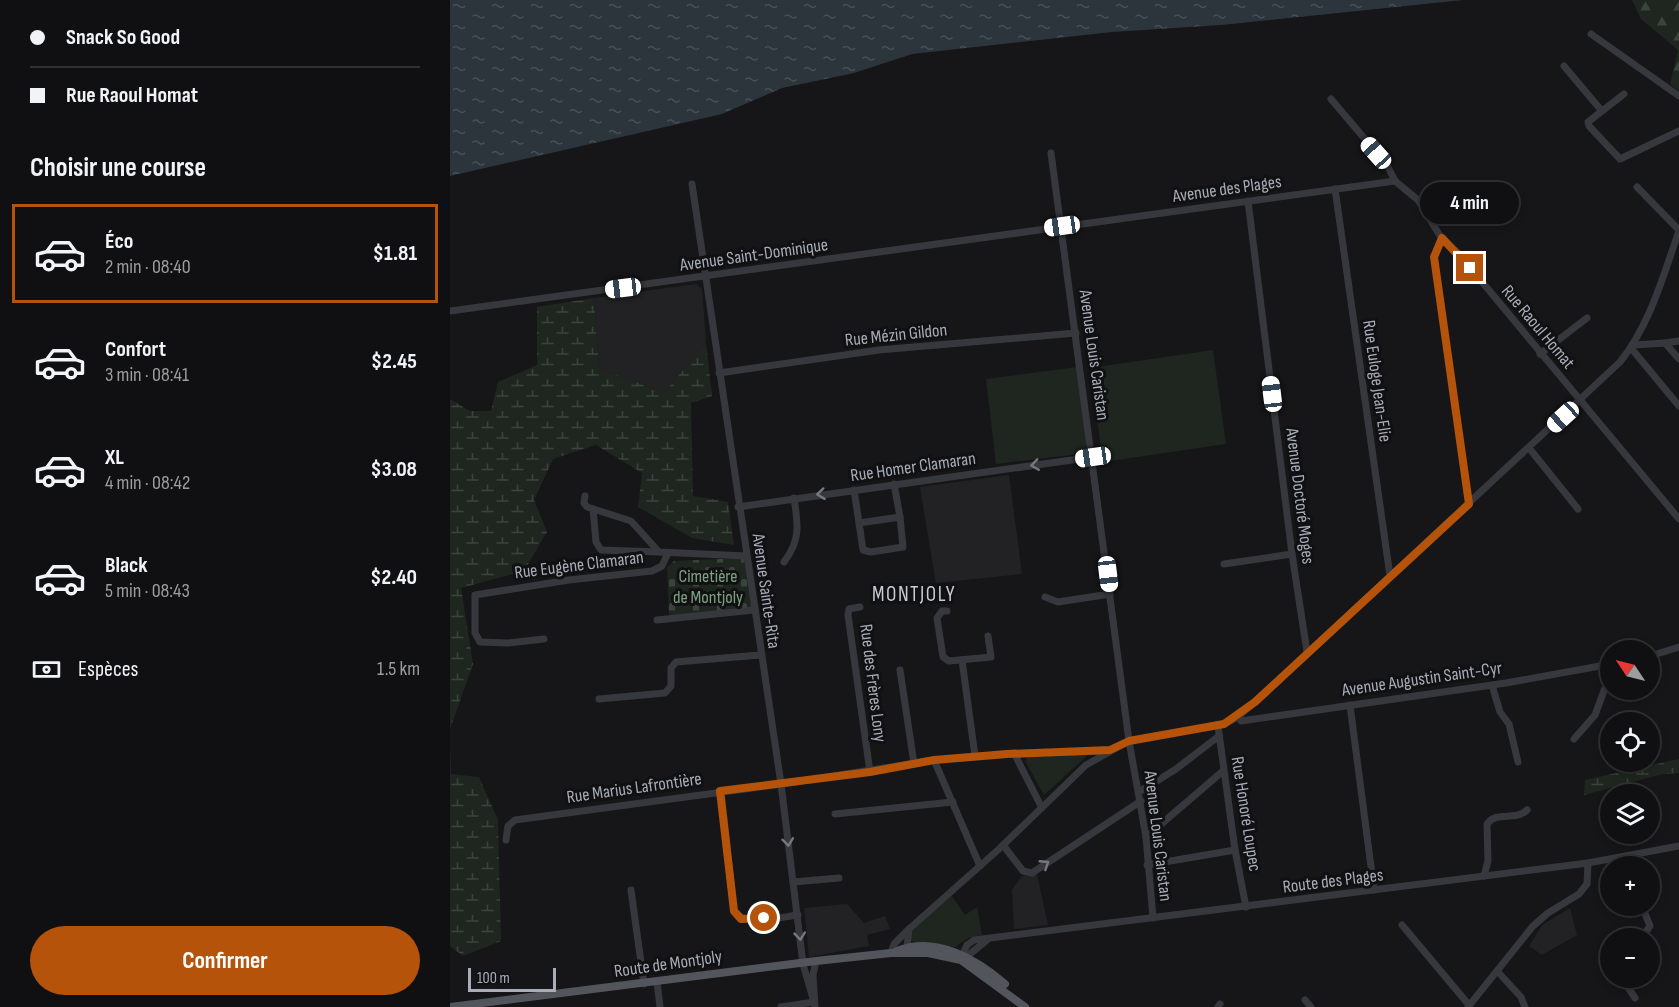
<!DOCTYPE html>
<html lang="fr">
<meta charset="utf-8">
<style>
body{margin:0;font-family:"Sofia Sans Condensed",sans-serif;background:#1e1e20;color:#f1f3f6;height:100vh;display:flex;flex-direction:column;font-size:22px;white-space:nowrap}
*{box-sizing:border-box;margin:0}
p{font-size:20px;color:#9c9d9f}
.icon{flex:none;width:33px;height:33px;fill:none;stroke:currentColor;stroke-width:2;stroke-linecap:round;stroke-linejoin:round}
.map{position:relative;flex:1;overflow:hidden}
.details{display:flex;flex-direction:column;background:#101012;width:450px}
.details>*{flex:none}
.top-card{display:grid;align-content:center;height:132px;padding:0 30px;background:#101012}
.needle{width:39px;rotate:305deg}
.buttons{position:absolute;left:1150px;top:640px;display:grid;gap:12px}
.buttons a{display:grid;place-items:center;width:60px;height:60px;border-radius:50%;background:#101012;box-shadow:0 3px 9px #0003,0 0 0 2px #303032;font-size:30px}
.scale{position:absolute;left:18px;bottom:15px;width:88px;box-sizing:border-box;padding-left:6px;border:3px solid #a8adb8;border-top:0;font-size:16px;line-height:21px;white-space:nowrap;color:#a8adb8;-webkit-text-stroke:4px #111113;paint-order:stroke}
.end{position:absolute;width:27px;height:27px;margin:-14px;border:8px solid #b45309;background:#fff;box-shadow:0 0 0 3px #fff}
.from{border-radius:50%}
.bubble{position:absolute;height:42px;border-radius:21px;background:#101012;box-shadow:0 3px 9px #0003,0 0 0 2px #303032;font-size:20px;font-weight:700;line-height:42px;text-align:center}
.car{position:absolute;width:18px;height:36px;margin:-18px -9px;border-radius:8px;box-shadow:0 0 4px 2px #0007;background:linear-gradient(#fff 24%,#345 0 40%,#fff 0 76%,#345 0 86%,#fff 0)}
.top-card b{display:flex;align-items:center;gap:21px;height:57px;font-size:22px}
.top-card b+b{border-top:2px solid #303032}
.top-card i{width:15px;height:15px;background:#f1f3f6}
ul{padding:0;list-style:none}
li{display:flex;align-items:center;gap:18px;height:99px;margin:0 12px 9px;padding:0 18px;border:3px solid transparent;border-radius:0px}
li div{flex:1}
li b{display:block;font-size:22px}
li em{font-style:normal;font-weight:700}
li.selected{border-color:#b45309}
li>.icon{width:54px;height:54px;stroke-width:1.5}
h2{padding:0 30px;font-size:27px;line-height:72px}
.pay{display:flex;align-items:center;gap:15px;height:66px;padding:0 30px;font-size:22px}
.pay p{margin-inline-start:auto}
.action{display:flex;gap:12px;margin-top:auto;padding:12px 30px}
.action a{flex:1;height:69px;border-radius:36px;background:#b45309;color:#fff;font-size:24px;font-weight:700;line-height:69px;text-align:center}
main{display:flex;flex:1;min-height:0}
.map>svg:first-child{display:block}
</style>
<main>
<section class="details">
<div class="top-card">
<b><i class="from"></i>Snack So Good</b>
<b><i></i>Rue Raoul Homat</b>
</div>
<h2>Choisir une course</h2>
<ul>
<li class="selected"><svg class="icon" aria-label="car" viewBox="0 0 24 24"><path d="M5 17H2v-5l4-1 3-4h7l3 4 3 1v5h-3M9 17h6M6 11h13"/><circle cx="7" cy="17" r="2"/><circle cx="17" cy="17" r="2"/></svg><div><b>Éco</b><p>2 min · 08:40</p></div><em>$1.81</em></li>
<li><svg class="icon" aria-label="car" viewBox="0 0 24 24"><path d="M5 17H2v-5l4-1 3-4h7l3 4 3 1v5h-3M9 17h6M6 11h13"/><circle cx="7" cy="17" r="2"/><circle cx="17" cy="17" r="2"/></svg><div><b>Confort</b><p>3 min · 08:41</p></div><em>$2.45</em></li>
<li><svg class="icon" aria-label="car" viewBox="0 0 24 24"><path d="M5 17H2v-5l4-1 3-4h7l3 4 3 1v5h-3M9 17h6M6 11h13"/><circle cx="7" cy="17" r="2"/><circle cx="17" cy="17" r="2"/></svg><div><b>XL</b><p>4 min · 08:42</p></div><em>$3.08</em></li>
<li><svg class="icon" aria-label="car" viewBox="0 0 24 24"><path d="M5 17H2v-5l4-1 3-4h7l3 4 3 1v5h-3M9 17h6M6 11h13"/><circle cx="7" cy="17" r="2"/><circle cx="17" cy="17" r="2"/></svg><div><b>Black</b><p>5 min · 08:43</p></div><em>$2.40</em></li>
</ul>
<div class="pay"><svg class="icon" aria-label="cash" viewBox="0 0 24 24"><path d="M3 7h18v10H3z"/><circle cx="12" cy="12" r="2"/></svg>Espèces<p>1.5 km</p></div>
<div class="action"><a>Confirmer</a></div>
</section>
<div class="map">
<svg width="1229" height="1007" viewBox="0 0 1229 1007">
<defs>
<pattern id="forest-firs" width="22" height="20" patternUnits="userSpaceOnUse" patternTransform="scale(1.5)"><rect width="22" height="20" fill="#1e261f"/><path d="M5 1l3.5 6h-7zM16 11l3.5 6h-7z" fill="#3c433d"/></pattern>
<pattern id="wetland-marsh" width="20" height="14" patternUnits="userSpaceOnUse" patternTransform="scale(1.5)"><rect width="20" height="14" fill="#1e261f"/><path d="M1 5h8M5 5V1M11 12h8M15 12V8" fill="none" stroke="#3c433d"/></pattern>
<pattern id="cemetery-stones" width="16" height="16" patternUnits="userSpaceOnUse" patternTransform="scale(1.5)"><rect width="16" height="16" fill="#1e261f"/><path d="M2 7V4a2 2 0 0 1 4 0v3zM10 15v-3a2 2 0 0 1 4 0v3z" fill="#3c433d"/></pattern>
<pattern id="water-ripples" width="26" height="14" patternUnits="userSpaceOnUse" patternTransform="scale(1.5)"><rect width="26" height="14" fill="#2c353c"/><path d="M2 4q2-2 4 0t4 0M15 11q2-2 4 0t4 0" fill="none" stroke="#485056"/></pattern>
</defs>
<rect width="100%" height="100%" fill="#161618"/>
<g fill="#222225">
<path d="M246 284 252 289 256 342 215 392 149 369 144 298Z"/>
<path d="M559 475 572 574 486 583 470 487Z"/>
<path d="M587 874 598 925 564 929 562 890 572 876Z"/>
<path d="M397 904 414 923 435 916 440 929 417 935 419 946 359 957 354 908Z"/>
<path d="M1120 908 1127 935 1092 955 1079 946 1092 925Z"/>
</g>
<g fill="#1e261f">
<path d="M763 350 776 444 653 462 640 368Z"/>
<path d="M627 367 637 453 546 464 536 379Z"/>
<path d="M639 754 594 795 575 761 577 757Z"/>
<path d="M502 896 515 915 527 907 532 935 518 938 505 947 460 941 461 929Z"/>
</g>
<path fill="url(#forest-firs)" d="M1182 0H1229V91L1220 84 1228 50 1191 19Z"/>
<g fill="url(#wetland-marsh)">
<path d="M144 298 149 369 215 392 256 342 262 396 241 403 243 496 278 502 284 545 242 538 188 507 192 473 146 445 103 459 84 500 97 532 74 571 11 588 23 664 0 729V399L20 411H41L48 382 87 365V307Z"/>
<path d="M0 745 1 774 29 777 48 820 51 941 13 956 0 946Z"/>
<path d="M1229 759V773L1212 774 1134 795 1135 780Z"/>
</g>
<path fill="url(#cemetery-stones)" d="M294 558 302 610 219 616 217 567 224 561Z"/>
<path fill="url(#water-ripples)" d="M0 0H1013L771 25 662 32 462 54 404 73 332 88 272 114 0 176Z"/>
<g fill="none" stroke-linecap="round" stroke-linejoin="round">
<g stroke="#37383d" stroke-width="7">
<path d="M1141 34 1229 96"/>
<path d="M1114 66 1151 110"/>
<path d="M1174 94 1138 122 1139 126 1170 159 1229 131"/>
<path d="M881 99 937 165 945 181 968 200 992 239 1008 253 1229 519"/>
<path d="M601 153 679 741 696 837 703 918"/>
<path d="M242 184 331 784 353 964 364 1002"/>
<path d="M1187 187 1229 230"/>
<path d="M885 189 940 576"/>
<path d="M798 201 842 554 857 652"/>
<path d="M992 239 984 257 1019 504"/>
<path d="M0 311 945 181"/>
<path d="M1215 343 1229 341"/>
<path d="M1184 345 1215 343 1229 359"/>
<path d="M1181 348 1229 406"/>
<path d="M1090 354 1137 318"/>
<path d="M269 373 429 350 626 333"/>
<path d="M1079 448 1128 509"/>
<path d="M404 490 409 523 450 517 444 484"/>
<path d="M135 496 134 503 137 507 181 521 209 552 296 556"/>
<path d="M288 507 643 457"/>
<path d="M143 509 146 542 151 550 209 552"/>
<path d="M409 523 413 550 421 552 453 547 450 517"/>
<path d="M334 562C351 540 348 524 344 498"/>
<path d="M774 564 842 554"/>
<path d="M595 597 608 602 660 594"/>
<path d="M410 607 399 609 398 615 420 772"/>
<path d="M497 611H492L487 618 493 657 499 661 541 657 538 636"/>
<path d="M207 620 304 610"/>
<path d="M94 639 58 643 30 642 25 633V595L119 580 202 571 212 566 218 553"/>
<path d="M1200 656 1229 647"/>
<path d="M512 660 525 756"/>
<path d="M450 670 464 764"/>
<path d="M1042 685 1050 712 1059 724 1068 762"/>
<path d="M149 699 215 693 221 686V668L226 662 310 655"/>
<path d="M900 705 924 890"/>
<path d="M788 717 791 721 1056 683 1161 664"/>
<path d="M768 726 785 850 796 907"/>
<path d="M1124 739 1145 715 1161 672"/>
<path d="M564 753 592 808"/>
<path d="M484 760 530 866"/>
<path d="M271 791 284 911C294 927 331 917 348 915"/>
<path d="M689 792 726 769 769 736"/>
<path d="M385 814 503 802"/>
<path d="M696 837 773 771"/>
<path d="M56 840 58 826 65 820 333 784 484 760 557 754 657 751"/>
<path d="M553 845 573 871 582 873 691 801"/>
<path d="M1174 858 1177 867"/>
<path d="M697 865 785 850"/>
<path d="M1034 876 1038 861 1037 824C1047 810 1065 822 1077 810"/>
<path d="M343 882 389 878"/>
<path d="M181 890 194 984"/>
<path d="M952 925 1019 1005"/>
<path d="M1191 939 1200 926 1192 906"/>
<path d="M452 951 457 947 459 929"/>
<path d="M441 953 444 944 459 929 549 849 636 765 679 741 774 724 788 717 817 691 1170 362C1200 325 1213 276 1229 231"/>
<path d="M512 956 520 954 537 940"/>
<path d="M511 958 517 945 524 940 1138 863 1229 846"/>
<path d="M1047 971 1071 997 1075 1007"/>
<path d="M1172 978 1185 998"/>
<path d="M207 982 210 1007"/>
<path d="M855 1000 861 1007"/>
<path d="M331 1007 364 1002"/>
<path d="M365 1007 363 975 366 961"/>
<path d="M768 1007 770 1004"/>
<path d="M1018 1007 1083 926 1098 913 1129 894 1137 884 1138 863"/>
</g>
<g stroke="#53555c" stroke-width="8">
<path d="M447 951C486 935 527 960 555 984"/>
<path d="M0 1007 366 961 441 953H478L511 960 575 1007"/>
</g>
</g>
<defs><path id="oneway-chevron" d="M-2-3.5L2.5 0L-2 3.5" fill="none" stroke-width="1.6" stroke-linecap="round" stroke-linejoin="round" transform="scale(1.5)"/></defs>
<g stroke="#757881">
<use href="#oneway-chevron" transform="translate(585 465) rotate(172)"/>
<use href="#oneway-chevron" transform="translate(371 494) rotate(173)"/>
<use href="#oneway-chevron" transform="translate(338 842) rotate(83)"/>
<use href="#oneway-chevron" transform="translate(595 864) rotate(-33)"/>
<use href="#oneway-chevron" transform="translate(350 936) rotate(84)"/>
</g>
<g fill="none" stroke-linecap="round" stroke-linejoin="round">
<path stroke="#b45309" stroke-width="8" d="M314 918 291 919 284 911 270 791 420 772 484 760 557 754 660 750 679 741 774 724 805 702 1019 504 984 257 992 238 1020 268"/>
</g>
<g text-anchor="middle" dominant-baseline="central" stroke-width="6" stroke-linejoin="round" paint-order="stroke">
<g font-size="18" fill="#a8adb8" stroke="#111113">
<text transform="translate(777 189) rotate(-8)">Avenue des Plages</text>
<text transform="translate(304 255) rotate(-8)">Avenue Saint-Dominique</text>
<text transform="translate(1088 327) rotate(50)">Rue Raoul Homat</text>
<text transform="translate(446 335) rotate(-6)">Rue Mézin Gildon</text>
<text transform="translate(644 355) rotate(82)">Avenue Louis Caristan</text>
<text transform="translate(927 381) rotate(82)">Rue Euloge Jean-Elie</text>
<text transform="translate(463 467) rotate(-8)">Rue Homer Clamaran</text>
<text transform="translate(850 496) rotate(83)">Avenue Doctoré Moges</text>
<text transform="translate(129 565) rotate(-7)">Rue Eugène Clamaran</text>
<text transform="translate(316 591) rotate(82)">Avenue Sainte-Rita</text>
<text transform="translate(972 679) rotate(-8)">Avenue Augustin Saint-Cyr</text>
<text transform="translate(423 683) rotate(83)">Rue des Frères Lony</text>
<text transform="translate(184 788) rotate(-8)">Rue Marius Lafrontière</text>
<text transform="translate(796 814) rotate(81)">Rue Honoré Loupec</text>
<text transform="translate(708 836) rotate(83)">Avenue Louis Caristan</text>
<text transform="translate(883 881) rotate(-7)">Route des Plages</text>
<text transform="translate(218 964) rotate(-8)">Route de Montjoly</text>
</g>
<g font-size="18" fill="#7fa381" stroke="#111113">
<text x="258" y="576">Cimetière<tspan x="258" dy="21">de Montjoly</tspan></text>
</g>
<g font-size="21" letter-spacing="1.5" fill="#c9ccd4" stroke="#111113">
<text x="464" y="594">MONTJOLY</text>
</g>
</g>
</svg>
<div class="buttons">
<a><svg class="needle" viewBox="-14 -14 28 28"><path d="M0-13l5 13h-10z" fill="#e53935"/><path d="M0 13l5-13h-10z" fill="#9c9d9f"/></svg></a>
<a><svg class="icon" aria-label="locate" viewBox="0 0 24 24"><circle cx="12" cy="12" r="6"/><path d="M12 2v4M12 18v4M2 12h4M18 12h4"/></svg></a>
<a><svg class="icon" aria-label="layers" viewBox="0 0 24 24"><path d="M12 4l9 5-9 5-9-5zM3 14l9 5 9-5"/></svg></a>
<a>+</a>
<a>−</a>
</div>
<div class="scale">100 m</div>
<i class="end from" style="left:314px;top:918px"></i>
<i class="end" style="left:1020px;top:268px"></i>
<div class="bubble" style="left:970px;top:182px;width:99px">4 min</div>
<i class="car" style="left:926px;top:153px;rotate:318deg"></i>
<i class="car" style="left:612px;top:226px;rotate:262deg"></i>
<i class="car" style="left:173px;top:288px;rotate:263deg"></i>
<i class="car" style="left:822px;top:394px;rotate:353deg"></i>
<i class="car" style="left:1113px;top:417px;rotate:228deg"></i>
<i class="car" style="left:643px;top:457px;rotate:262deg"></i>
<i class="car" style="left:658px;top:574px;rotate:173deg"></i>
</div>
</main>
